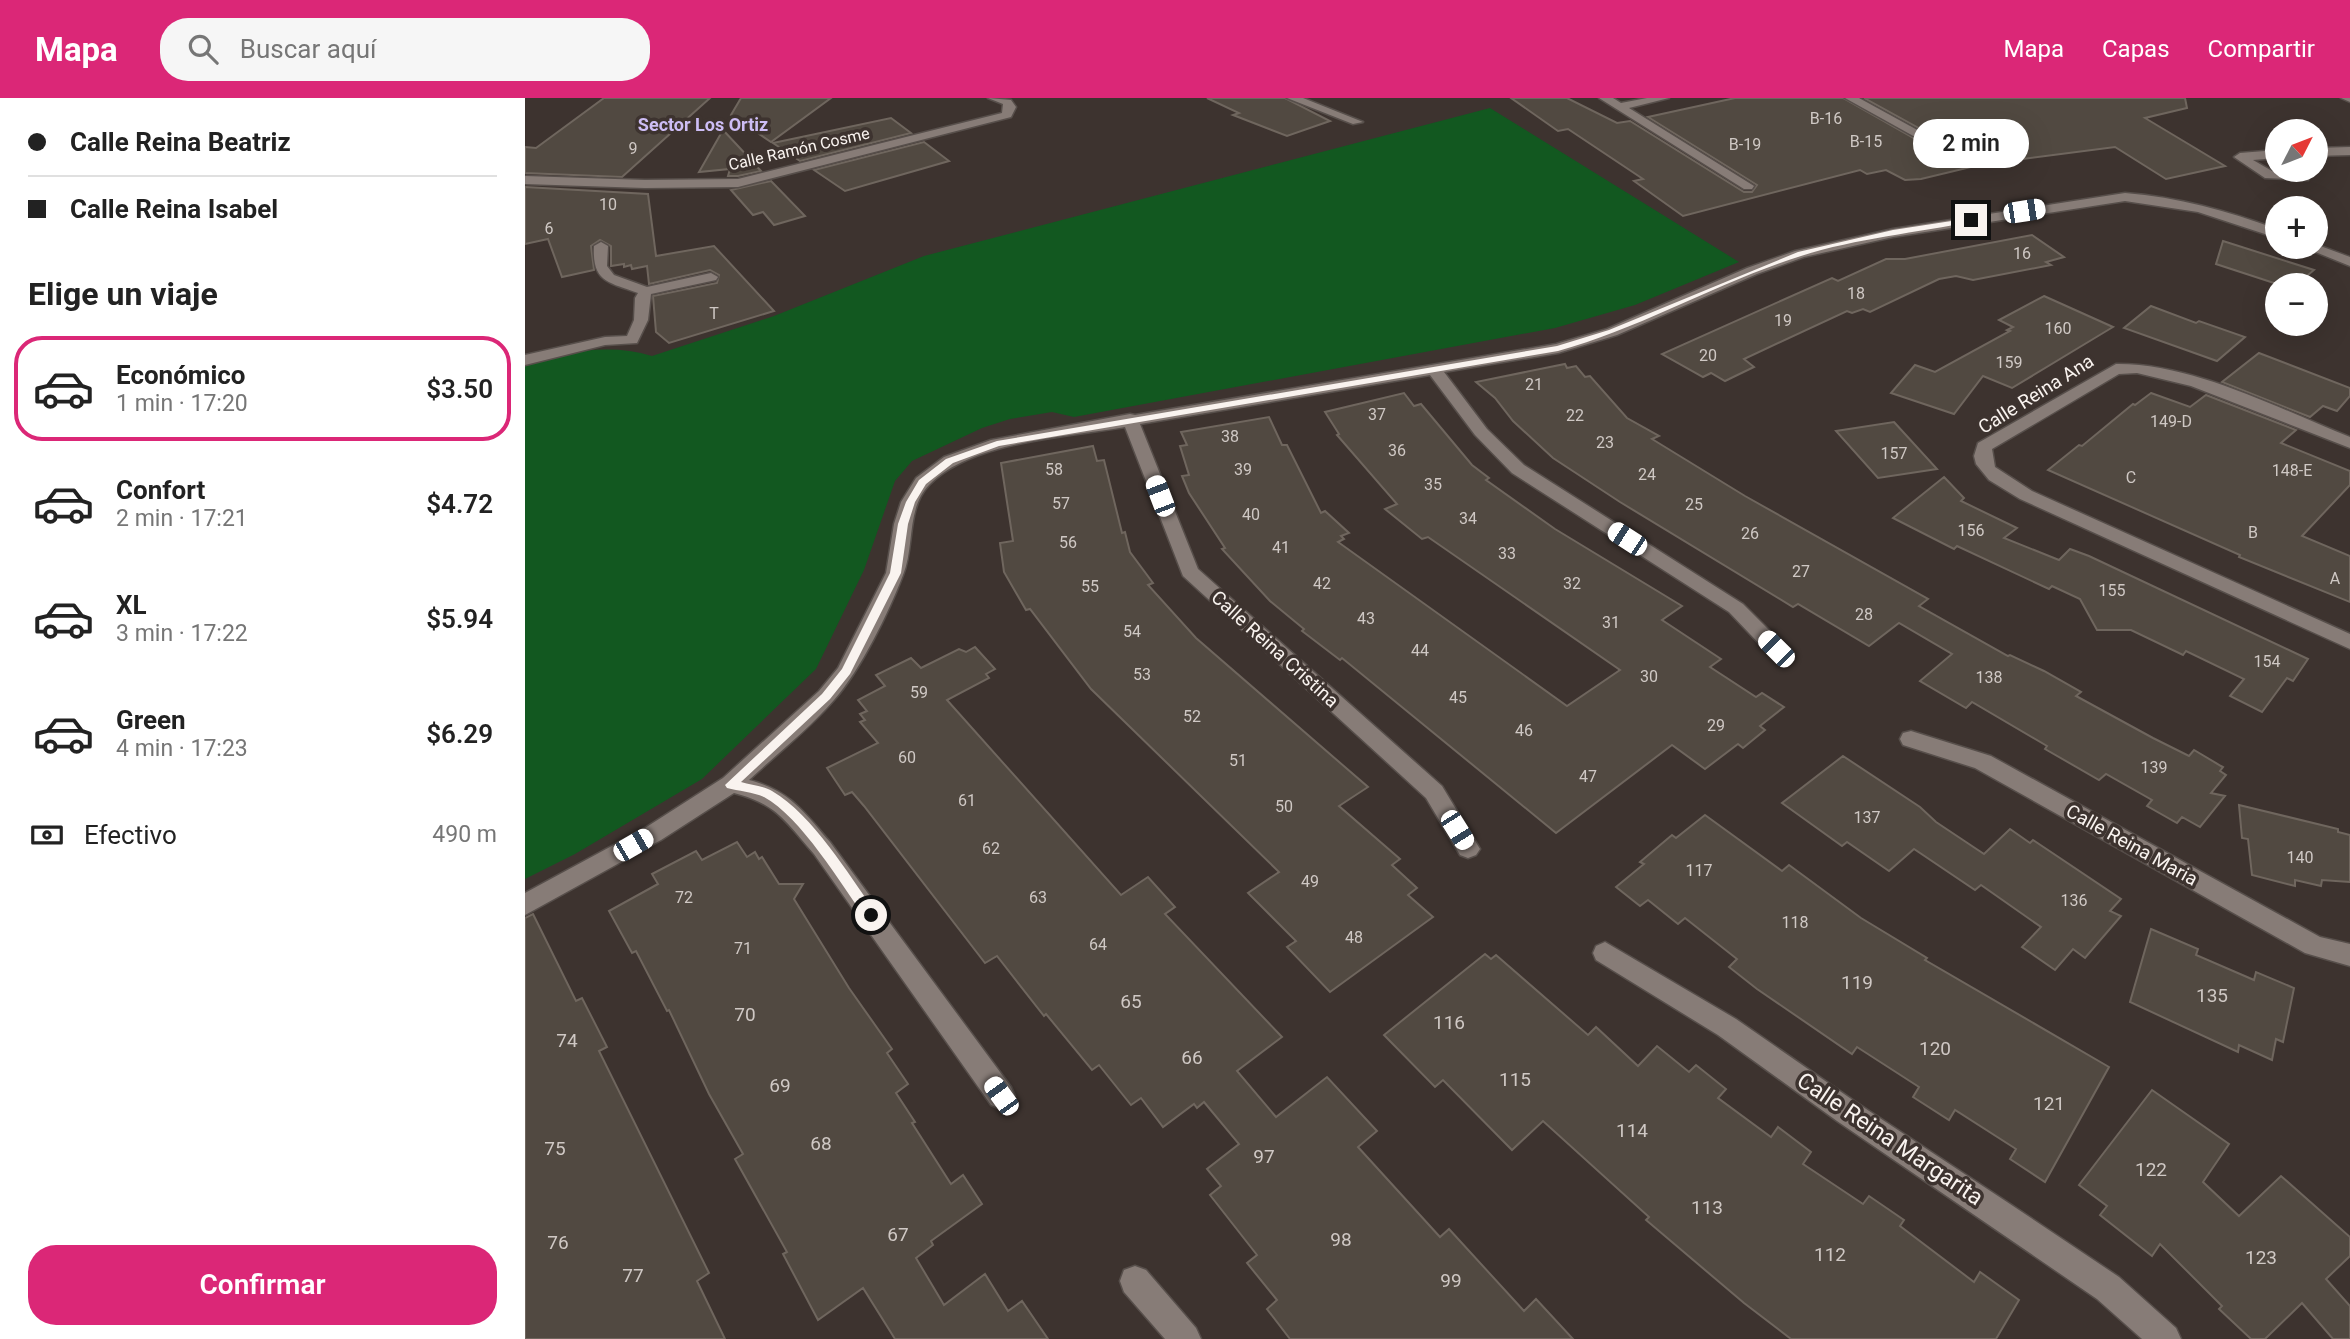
<!DOCTYPE html>
<html lang="es">
<meta charset="utf-8">
<style>
body{margin:0;font-family:Roboto,sans-serif;background:#f6f6f6;color:#222;height:100vh;display:flex;flex-direction:column;font-size:26px;white-space:nowrap}
*{box-sizing:border-box;margin:0}
p{font-size:23px;color:#767676}
.icon{flex:none;width:38px;height:38px;fill:none;stroke:currentColor;stroke-width:2;stroke-linecap:round;stroke-linejoin:round}
.map{position:relative;flex:1;overflow:hidden}
.sheet{display:flex;flex-direction:column;background:#fff;width:525px}
.sheet>*{flex:none}
.banner{display:grid;align-content:center;height:154px;padding:0 28px;background:#fff}
.needle{width:46px;rotate:48deg}
.controls{position:absolute;left:1740px;top:21px;display:grid;gap:14px}
.controls a{display:grid;place-items:center;width:63px;height:63px;border-radius:50%;background:#fff;box-shadow:0 7px 28px #0002;font-size:35px}
.end{position:absolute;width:32px;height:32px;margin:-16px;border:9px solid #f9f3ef;background:#111;box-shadow:0 0 0 4px #111}
.from{border-radius:50%}
.bubble{position:absolute;height:49px;border-radius:24px;background:#fff;box-shadow:0 7px 28px #0002;font-size:23px;font-weight:600;line-height:49px;text-align:center}
.car{position:absolute;width:21px;height:42px;margin:-21px -10px;border-radius:9px;box-shadow:0 0 5px 2px #0007;background:linear-gradient(#fff 24%,#345 0 40%,#fff 0 76%,#345 0 86%,#fff 0)}
.banner b{display:flex;align-items:center;gap:24px;height:66px;font-size:26px}
.banner b+b{border-top:2px solid #e0e0e0}
.banner i{width:18px;height:18px;background:#222}
ul{padding:0;list-style:none}
li{display:flex;align-items:center;gap:21px;height:105px;margin:0 14px 10px;padding:0 14px;border:4px solid transparent;border-radius:28px}
li div{flex:1}
li b{display:block;font-size:26px}
li em{font-style:normal;font-weight:600}
li.current{border-color:#db2777}
li>.icon{width:63px;height:63px;stroke-width:1.5}
h2{padding:0 28px;font-size:32px;line-height:84px}
.pay{display:flex;align-items:center;gap:18px;height:77px;padding:0 28px;font-size:26px}
.pay p{margin-inline-start:auto}
.button{display:flex;gap:14px;margin-top:auto;padding:14px 28px}
.button a{flex:1;height:80px;border-radius:28px;background:#db2777;color:#fff;font-size:28px;font-weight:600;line-height:80px;text-align:center}
header{display:flex;align-items:center;gap:42px;box-sizing:border-box;height:98px;padding:0 35px;background:#db2777;color:#fff}
header strong{font-size:33px}
nav{display:flex;gap:38px;margin-inline-start:auto;font-size:24px}
.search{width:490px;height:63px;background:#f6f6f6;display:flex;align-items:center;gap:18px;box-sizing:border-box;padding:0 24px;border-radius:28px;color:#767676;font-size:26px}
main{display:flex;flex:1;min-height:0}
.map>svg:first-child{display:block}
</style>
<header>
<strong>Mapa</strong>
<div class="search"><svg class="icon" aria-label="search" viewBox="0 0 24 24"><circle cx="10" cy="10" r="6"/><path d="M15 15l6 6"/></svg>Buscar aquí</div>
<nav><a>Mapa</a><a>Capas</a><a>Compartir</a></nav>
</header>
<main>
<section class="sheet">
<div class="banner">
<b><i class="from"></i>Calle Reina Beatriz</b>
<b><i></i>Calle Reina Isabel</b>
</div>
<h2>Elige un viaje</h2>
<ul>
<li class="current"><svg class="icon" aria-label="car" viewBox="0 0 24 24"><path d="M5 17H2v-5l4-1 3-4h7l3 4 3 1v5h-3M9 17h6M6 11h13"/><circle cx="7" cy="17" r="2"/><circle cx="17" cy="17" r="2"/></svg><div><b>Económico</b><p>1 min · 17:20</p></div><em>$3.50</em></li>
<li><svg class="icon" aria-label="car" viewBox="0 0 24 24"><path d="M5 17H2v-5l4-1 3-4h7l3 4 3 1v5h-3M9 17h6M6 11h13"/><circle cx="7" cy="17" r="2"/><circle cx="17" cy="17" r="2"/></svg><div><b>Confort</b><p>2 min · 17:21</p></div><em>$4.72</em></li>
<li><svg class="icon" aria-label="car" viewBox="0 0 24 24"><path d="M5 17H2v-5l4-1 3-4h7l3 4 3 1v5h-3M9 17h6M6 11h13"/><circle cx="7" cy="17" r="2"/><circle cx="17" cy="17" r="2"/></svg><div><b>XL</b><p>3 min · 17:22</p></div><em>$5.94</em></li>
<li><svg class="icon" aria-label="car" viewBox="0 0 24 24"><path d="M5 17H2v-5l4-1 3-4h7l3 4 3 1v5h-3M9 17h6M6 11h13"/><circle cx="7" cy="17" r="2"/><circle cx="17" cy="17" r="2"/></svg><div><b>Green</b><p>4 min · 17:23</p></div><em>$6.29</em></li>
</ul>
<div class="pay"><svg class="icon" aria-label="cash" viewBox="0 0 24 24"><path d="M3 7h18v10H3z"/><circle cx="12" cy="12" r="2"/></svg>Efectivo<p>490 m</p></div>
<div class="button"><a>Confirmar</a></div>
</section>
<div class="map">
<svg width="1825" height="1241" viewBox="0 0 1825 1241">
<rect width="100%" height="100%" fill="#3d332f"/>
<path fill="#125820" d="M965 10 1214 164 1110 207 1030 230 549 319 527 314 485 321 457 330 387 363 370 383 339 472 291 571 177 681 50 756 0 781V264C42 254 85 245 127 258L249 218 399 158Z"/>
<g fill="#514941" stroke="#6f665e" stroke-width="2">
<path d="M79 0H185L97 79 0 75V49L11 50Z"/>
<path d="M216 0H306L246 44 206 17Z"/>
<path d="M682 0H760L805 23 762 38 708 17 714 15Z"/>
<path d="M986 0H1042L1092 25 1105 23 1219 94H1227L1232 87 1123 19 1210 0H1318L1438 68 1450 61 1339 0H1660L1662 10 1620 20 1700 68 1641 81 1590 49 1483 63 1479 61 1396 81 1380 82 1361 72 1342 76 1335 72 1158 118 1109 83 1118 81 1043 31 1033 33Z"/>
<path d="M366 20 386 35 275 63 248 45Z"/>
<path d="M198 32 213 48 236 73 213 78H203L205 71 174 74Z"/>
<path d="M399 44 424 63 320 93 289 72Z"/>
<path d="M246 83 280 118 249 127 238 114 228 117 206 92Z"/>
<path d="M0 89 123 96 131 158 189 148 249 213 144 245 131 234 128 198 192 185 194 177 185 172 124 186 122 168 107 171 106 167 99 169V166L86 168V148L75 142 66 148 69 172 37 179 23 141 0 146Z"/>
<path d="M1507 137 1539 159 1521 164 1526 167 1448 182 1431 178 1414 181 1345 214 1338 211 1327 215 1322 213 1219 261 1229 269 1200 283 1186 275 1178 279 1137 256 1307 180 1313 183 1361 161H1380Z"/>
<path d="M1698 143 1789 172 1771 187H1755L1691 166Z"/>
<path d="M1519 198 1588 229 1487 290 1458 278 1429 316 1366 295 1390 267 1410 274 1485 233 1482 232 1488 229 1474 222Z"/>
<path d="M1626 208 1671 225 1674 223 1720 239 1692 263 1599 230Z"/>
<path d="M1734 255 1825 290V298L1812 313 1798 308 1785 319 1697 284Z"/>
<path d="M1040 266 1042 270 1051 268 1060 279 1065 278 1102 320 1134 338 1127 341 1220 398 1403 501 1394 508 1483 558 1485 557 1519 573 1556 594 1551 598 1628 640 1664 658 1669 652 1696 668 1698 669 1695 673 1701 677 1686 695 1700 698 1675 729 1657 719 1652 725 1622 708 1627 702 1581 676 1574 682 1520 651 1522 648 1447 604 1441 610 1395 583 1427 556 1374 525 1344 548 1273 506 1268 509 1095 404 1028 360 988 323 970 300 951 284Z"/>
<path d="M879 295 889 308 896 306 947 367 964 380 961 382 1030 431 1157 508 1137 522 1196 561 1185 569 1231 599 1237 595 1259 609 1235 628 1240 632 1218 650 1213 646 1180 671 1147 647 1031 735 817 560 815 562 777 533 779 531 745 503 697 451 700 450 664 395 657 378 664 377 655 348 662 347 656 334 744 319 757 347H762L796 415 800 413 824 435 816 438 819 441 813 444 1042 608 1095 572 903 439 897 441 860 411 872 406 812 337 814 336 800 314Z"/>
<path d="M1626 295 1665 309 1681 297 1771 332 1756 345 1825 373V387L1777 438 1825 458V504L1714 459 1715 457 1523 372 1554 347 1557 348 1608 306 1610 307Z"/>
<path d="M1369 324 1412 371 1353 380 1311 333Z"/>
<path d="M568 348 572 363 579 362 597 435 600 434 605 454 628 485 623 487 671 540 843 689 814 708 875 761 867 767 892 790 883 797 908 819 805 894 762 849 771 843 723 795 754 774 566 591 505 511 501 512 479 474 475 445 488 443 476 365Z"/>
<path d="M1419 379 1439 400 1436 403 1492 430 1479 440 1534 462 1545 451 1564 458 1783 561 1768 583 1762 580 1737 614 1705 598 1719 581 1661 553 1658 557 1606 532H1572L1555 501 1527 488 1524 491 1432 448 1429 451 1368 420Z"/>
<path d="M450 549 470 571 461 576 464 580 422 602 596 797 623 779 650 809 640 816 757 939 712 973 751 1019 802 979 852 1033 833 1049 915 1139 924 1131 999 1213 1011 1201 1048 1241H765L742 1211 752 1202 722 1165 732 1157 685 1097 696 1088 682 1071 714 1046 679 1004 672 1010 669 1006 638 1029 616 1000 606 1007 574 967 567 972 521 916 519 918 472 858 460 865 339 708 327 694 320 697 302 670 353 645 335 624 340 622 335 616 342 613 333 602 360 588 351 577 386 560 396 570 434 551 441 554Z"/>
<path d="M1318 658 1395 709 1411 724 1459 756 1485 731 1505 745 1508 742 1596 801 1585 813 1596 818 1560 860 1548 851 1530 872 1497 849 1516 829 1456 787 1450 792 1389 751 1364 773 1322 744 1317 748 1257 705Z"/>
<path d="M1714 707 1813 731V734L1825 737V784L1797 782 1796 788 1770 782V788L1727 777 1723 741 1717 740Z"/>
<path d="M1180 717 1257 773 1264 767 1336 820 1402 860 1400 862 1584 969 1520 1084 1485 1061 1491 1051 1430 1012 1424 1022 1388 999 1394 989 1332 949 1327 956 1232 891 1204 869 1212 861 1160 820 1153 826 1123 802 1115 808 1091 789 1119 766 1115 764 1147 737 1151 740Z"/>
<path d="M212 744 222 759 230 754 234 761 237 759 254 786H278L269 801 324 890 367 951 362 955 383 986 371 995 390 1024 387 1025 426 1086 438 1077 457 1106 406 1143 408 1147 391 1160 419 1207 460 1176 483 1213 497 1203 523 1241H370L338 1190 293 1222 258 1156 262 1154 210 1061 218 1056 184 996 144 912 142 913 111 853 107 855 84 813 133 786 127 776 171 753 177 762Z"/>
<path d="M8 816 51 903 57 900 82 949 74 953 184 1175 172 1183 200 1241H0V820Z"/>
<path d="M1626 831 1673 851 1671 857 1729 882 1731 874 1769 890 1758 944 1751 941 1747 962 1714 947 1713 954 1605 904Z"/>
<path d="M960 856 966 861 971 857 1063 937 1071 929 1113 968 1132 948 1164 974 1171 967 1201 991 1193 1000 1246 1039 1253 1029 1286 1054 1278 1066 1338 1106 1344 1098 1379 1122 1375 1128 1449 1184 1455 1174 1494 1202 1471 1241H1266L1219 1205 1121 1122 1124 1119 1018 1023 987 1052 918 982 910 989 859 937Z"/>
<path d="M1627 992 1704 1046 1678 1084 1714 1118 1756 1078 1825 1139V1158L1801 1181 1825 1208V1241H1808L1777 1205 1740 1241H1726L1694 1211 1697 1208 1635 1146 1627 1158 1575 1117 1582 1108 1554 1087Z"/>
</g>
<g fill="none" stroke-linecap="round" stroke-linejoin="round">
<defs>
<g id="minor">
<path d="M463 0 486 2 491 9 486 19 213 89 120 90 0 86V78L120 82 213 81 477 15 478 6Z"/>
<path d="M762 0H778L838 24 828 26Z"/>
<path d="M1074 0H1088L1096 5 1122 0H1144L1104 10 1229 88 1227 91H1219Z"/>
<path d="M1320 0H1334L1447 62 1437 65Z"/>
<path d="M1825 49V57L1790 58V50Z"/>
<path d="M1752 52V60L1728 62 1747 73 1773 75 1774 72H1786L1783 82 1740 80 1709 59 1715 55Z"/>
<path d="M1600 95C1653 99 1702 113 1752 131V140L1673 114 1600 103 1368 139 1279 159 1232 176 1092 237 1033 255 919 274 962 331 999 367 1218 506 1258 546 1261 551 1258 556H1244L1204 514 987 375 950 337 905 277 615 326 673 471 917 688 955 751 951 757 943 760 935 757 901 700 658 478 600 329C543 339 446 343 404 387 381 411 390 448 378 477 364 514 335 573 309 602 284 631 252 656 224 682 264 692 279 714 305 744L486 989 490 998 486 1007 476 1011 466 1007 289 756C261 724 252 706 209 695L136 742 0 817V795L120 730 198 680 294 593 313 570 361 475 369 426 376 404 391 380 419 359 466 342 605 316 610 317 1031 246 1082 231 1222 170 1270 153 1368 131Z"/>
<path d="M76 144 83 148 82 168 89 177 122 189 186 175 193 179 191 182 126 196 123 222 112 245 80 247 0 267V257L80 239 102 238 109 222 110 200 113 195C83 184 67 184 69 148Z"/>
<path d="M1790 146 1825 159V168L1778 149H1790Z"/>
<path d="M1591 266C1668 265 1754 311 1825 339V350L1666 288 1612 275 1594 276 1467 351 1470 369 1507 393 1825 536V551L1495 401 1464 382 1451 366 1449 358 1453 345Z"/>
<path d="M1386 633 1466 658 1795 839 1825 846V868L1780 855 1450 670 1378 647 1375 641 1378 635Z"/>
<path d="M1080 844 1211 921 1332 1005 1488 1108 1594 1179 1651 1230 1656 1241H1617L1572 1201 1312 1023 1193 937 1071 862 1068 855 1071 848Z"/>
<path d="M610 1168 621 1172 671 1230 676 1241H640L599 1194 595 1183 599 1172Z"/>
</g>
<path id="tertiary" d="M1816 0H1825V4Z"/>
</defs>
<use href="#minor" stroke="#574f4b" stroke-width="3"/>
<use href="#tertiary" stroke="#574f4b" stroke-width="3"/>
<use href="#minor" fill="#877c77" fill-rule="evenodd"/>
<use href="#tertiary" fill="#877c77" fill-rule="evenodd"/>
</g>
<path fill="#f9f3ef" d="M1446 120 1449 123C1392 135 1332 140 1276 158 1193 184 1117 230 1033 253L474 348 428 365 401 386 390 404 383 426 376 475 325 576 305 601 216 684C226 687 239 688 247 693 289 718 322 775 350 813V821H341C316 786 276 719 239 699 228 694 213 693 202 690L200 687 297 596 317 571 365 475 373 426 381 404 394 382 421 361 472 343 1032 248 1084 232 1273 154 1368 132Z"/>
<g text-anchor="middle" dominant-baseline="central" stroke-width="7" stroke-linejoin="round" paint-order="stroke">
<g font-size="16" fill="#cfc8c4">
<text x="1301" y="20">B-16</text>
<text x="1341" y="43">B-15</text>
<text x="1220" y="46">B-19</text>
<text x="108" y="50">9</text>
<text x="83" y="106">10</text>
<text x="24" y="130">6</text>
<text x="1497" y="155">16</text>
<text x="1331" y="195">18</text>
<text x="189" y="215">T</text>
<text x="1258" y="222">19</text>
<text x="1533" y="230">160</text>
<text x="1183" y="257">20</text>
<text x="1484" y="264">159</text>
<text x="1009" y="286">21</text>
<text x="852" y="316">37</text>
<text x="1050" y="317">22</text>
<text x="1646" y="323">149-D</text>
<text x="705" y="338">38</text>
<text x="1080" y="344">23</text>
<text x="872" y="352">36</text>
<text x="1369" y="355">157</text>
<text x="529" y="371">58</text>
<text x="718" y="371">39</text>
<text x="1767" y="372">148-E</text>
<text x="1122" y="376">24</text>
<text x="1606" y="379">C</text>
<text x="908" y="386">35</text>
<text x="536" y="405">57</text>
<text x="1169" y="406">25</text>
<text x="726" y="416">40</text>
<text x="943" y="420">34</text>
<text x="1446" y="432">156</text>
<text x="1728" y="434">B</text>
<text x="1225" y="435">26</text>
<text x="543" y="444">56</text>
<text x="756" y="449">41</text>
<text x="982" y="455">33</text>
<text x="1276" y="473">27</text>
<text x="1810" y="480">A</text>
<text x="797" y="485">42</text>
<text x="1047" y="485">32</text>
<text x="565" y="488">55</text>
<text x="1587" y="492">155</text>
<text x="1339" y="516">28</text>
<text x="841" y="520">43</text>
<text x="1086" y="524">31</text>
<text x="607" y="533">54</text>
<text x="895" y="552">44</text>
<text x="1742" y="563">154</text>
<text x="617" y="576">53</text>
<text x="1124" y="578">30</text>
<text x="1464" y="579">138</text>
<text x="394" y="594">59</text>
<text x="933" y="599">45</text>
<text x="667" y="618">52</text>
<text x="1191" y="627">29</text>
<text x="999" y="632">46</text>
<text x="382" y="659">60</text>
<text x="713" y="662">51</text>
<text x="1629" y="669">139</text>
<text x="1063" y="678">47</text>
<text x="442" y="702">61</text>
<text x="759" y="708">50</text>
<text x="1342" y="719">137</text>
<text x="466" y="750">62</text>
<text x="1775" y="759">140</text>
<text x="1174" y="772">117</text>
<text x="785" y="783">49</text>
<text x="159" y="799">72</text>
<text x="513" y="799">63</text>
<text x="1549" y="802">136</text>
<text x="1270" y="824">118</text>
<text x="829" y="839">48</text>
<text x="573" y="846">64</text>
<text x="218" y="850">71</text>
</g>
<g font-size="16" fill="#f9f3ef" stroke="#3d332f">
<text transform="translate(274 51) rotate(-13)">Calle Ramón Cosme</text>
</g>
<g font-size="18" font-weight="bold" fill="#cdbdf5" stroke="#3d332f">
<text x="178" y="26">Sector Los Ortiz</text>
</g>
<g font-size="19" fill="#f9f3ef" stroke="#3d332f">
<text transform="translate(1511 296) rotate(-32)">Calle Reina Ana</text>
<text transform="translate(750 551) rotate(42)">Calle Reina Cristina</text>
<text transform="translate(1607 747) rotate(29)">Calle Reina Maria</text>
</g>
<g font-size="19" fill="#cfc8c4">
<text x="1332" y="884">119</text>
<text x="1687" y="897">135</text>
<text x="606" y="903">65</text>
<text x="220" y="916">70</text>
<text x="924" y="924">116</text>
<text x="42" y="942">74</text>
<text x="1410" y="950">120</text>
<text x="667" y="959">66</text>
<text x="990" y="981">115</text>
<text x="255" y="987">69</text>
<text x="1524" y="1005">121</text>
<text x="1107" y="1032">114</text>
<text x="296" y="1045">68</text>
<text x="30" y="1050">75</text>
<text x="739" y="1058">97</text>
<text x="1626" y="1071">122</text>
<text x="1182" y="1109">113</text>
<text x="373" y="1136">67</text>
<text x="816" y="1141">98</text>
<text x="33" y="1144">76</text>
<text x="1305" y="1156">112</text>
<text x="1736" y="1159">123</text>
<text x="108" y="1177">77</text>
<text x="926" y="1182">99</text>
</g>
<g font-size="23" fill="#f9f3ef" stroke="#3d332f">
<text transform="translate(1365 1041) rotate(34)">Calle Reina Margarita</text>
</g>
</g>
</svg>
<div class="controls">
<a><svg class="needle" viewBox="-14 -14 28 28"><path d="M0-13l5 13h-10z" fill="#e53935"/><path d="M0 13l5-13h-10z" fill="#767676"/></svg></a>
<a>+</a>
<a>−</a>
</div>
<i class="end from" style="left:346px;top:817px"></i>
<i class="end" style="left:1446px;top:122px"></i>
<div class="bubble" style="left:1388px;top:21px;width:116px">2 min</div>
<i class="car" style="left:1499px;top:113px;rotate:81deg"></i>
<i class="car" style="left:635px;top:398px;rotate:339deg"></i>
<i class="car" style="left:1102px;top:441px;rotate:303deg"></i>
<i class="car" style="left:1251px;top:551px;rotate:315deg"></i>
<i class="car" style="left:932px;top:732px;rotate:148deg"></i>
<i class="car" style="left:108px;top:747px;rotate:60deg"></i>
<i class="car" style="left:476px;top:998px;rotate:324deg"></i>
</div>
</main>
